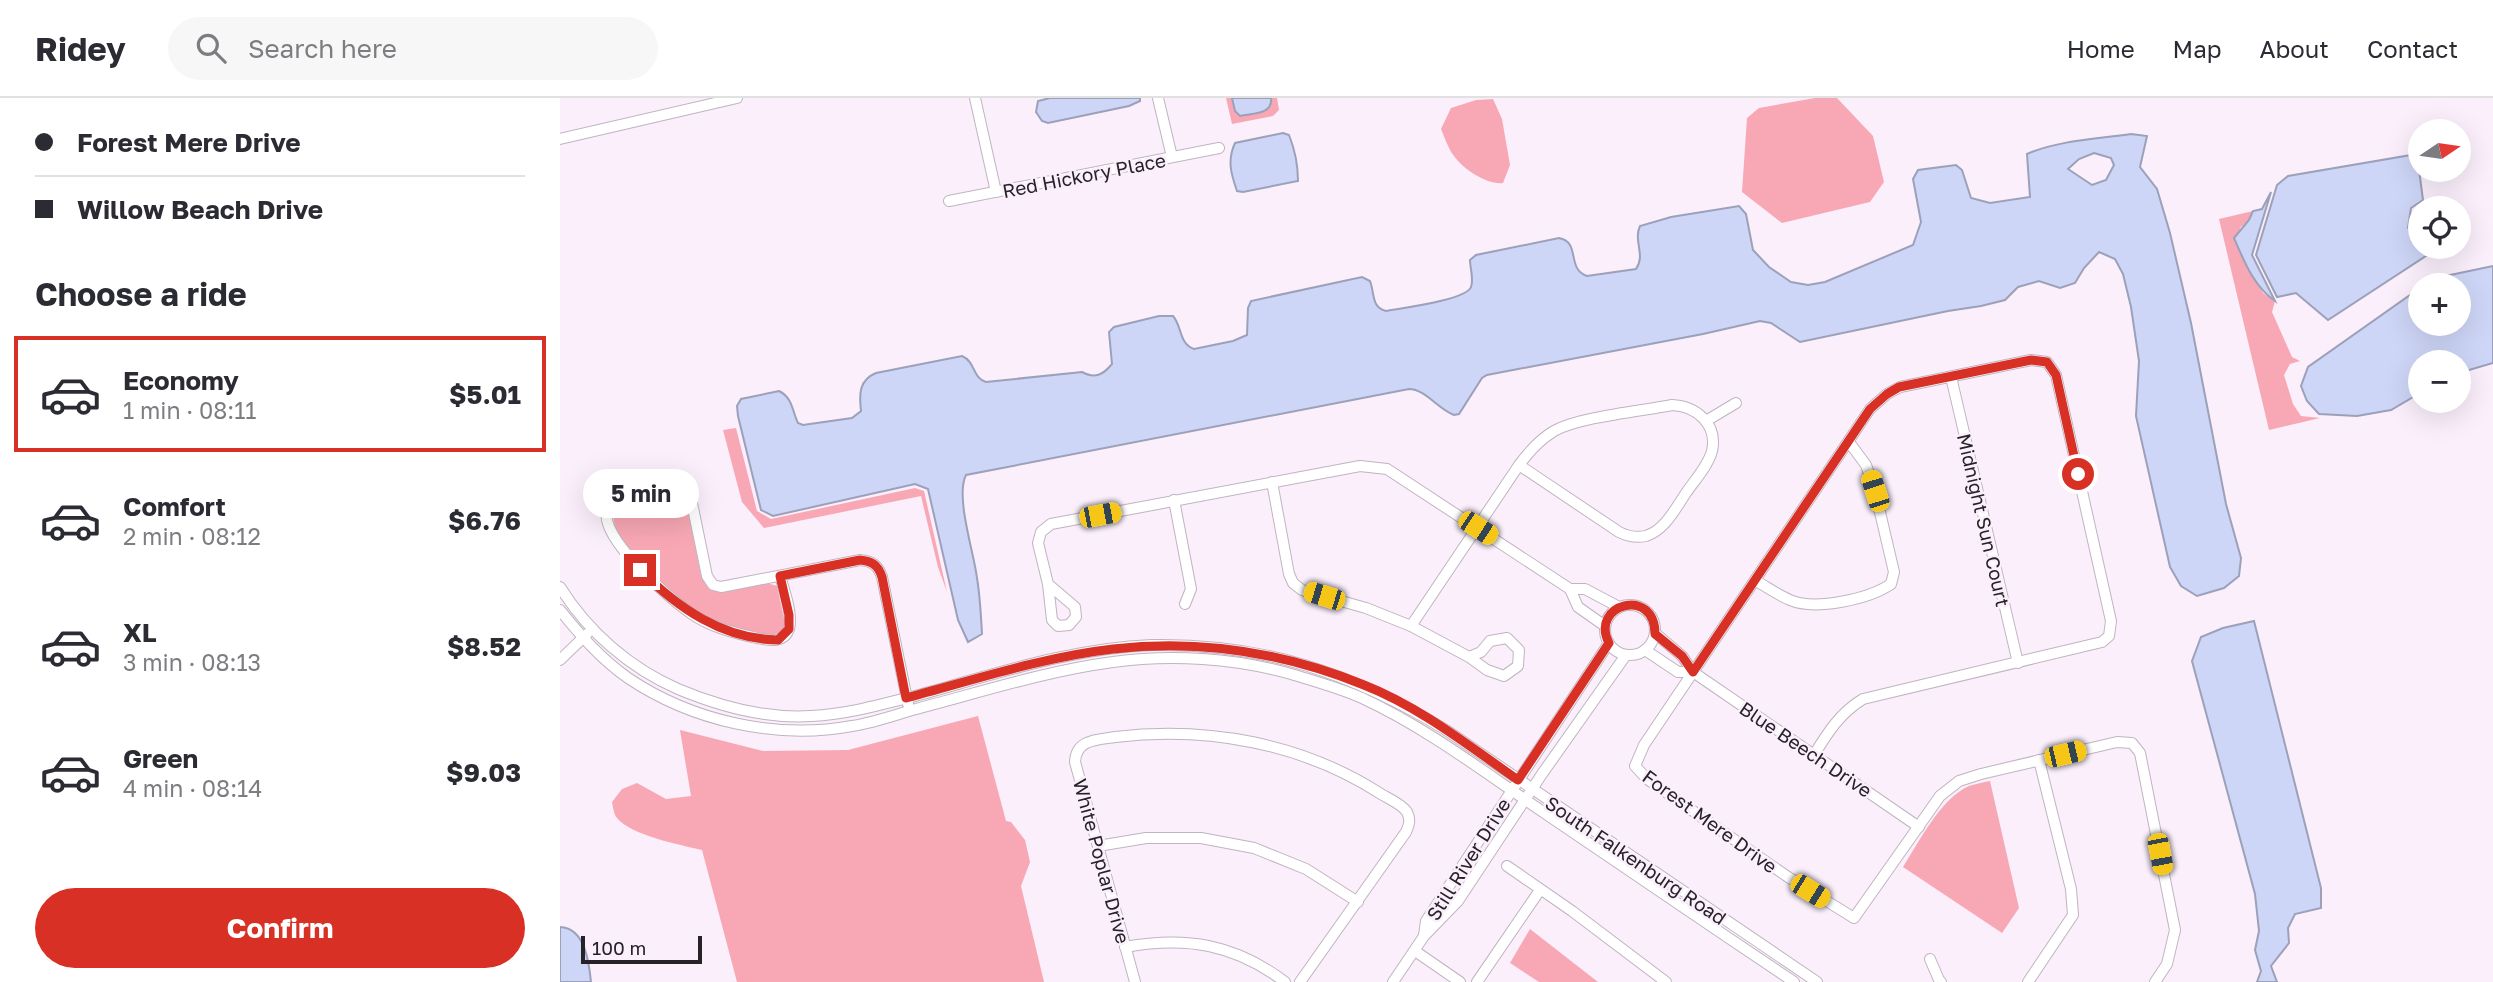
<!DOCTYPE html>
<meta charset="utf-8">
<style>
body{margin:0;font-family:"Golos Text",sans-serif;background:#f7f7f7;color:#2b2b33;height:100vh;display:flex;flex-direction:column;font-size:26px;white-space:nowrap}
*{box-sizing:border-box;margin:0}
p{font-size:23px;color:#7c7c81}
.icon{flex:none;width:38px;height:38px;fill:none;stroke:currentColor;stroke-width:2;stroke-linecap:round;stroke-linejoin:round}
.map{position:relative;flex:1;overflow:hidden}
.panel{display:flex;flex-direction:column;background:#fff;width:560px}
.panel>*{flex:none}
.guide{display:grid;align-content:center;height:154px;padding:0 35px;background:#fff}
.needle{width:46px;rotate:77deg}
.fabs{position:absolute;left:1848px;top:21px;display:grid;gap:14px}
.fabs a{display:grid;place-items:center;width:63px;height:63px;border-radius:50%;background:#fff;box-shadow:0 7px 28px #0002;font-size:35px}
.scale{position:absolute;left:21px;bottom:18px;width:121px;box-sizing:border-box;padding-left:7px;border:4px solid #262227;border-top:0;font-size:19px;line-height:24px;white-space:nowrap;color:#262227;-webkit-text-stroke:5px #faeffb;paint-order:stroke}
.end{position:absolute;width:32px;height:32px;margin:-16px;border:9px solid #d93025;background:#fff;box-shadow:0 0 0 4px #fff}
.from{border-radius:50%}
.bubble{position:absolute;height:49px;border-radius:24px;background:#fff;box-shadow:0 7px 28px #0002;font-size:23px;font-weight:700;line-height:49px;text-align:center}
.car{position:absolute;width:21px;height:42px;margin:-21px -10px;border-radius:9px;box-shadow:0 0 5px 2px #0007;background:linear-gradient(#f5c518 24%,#345 0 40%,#f5c518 0 76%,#345 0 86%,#f5c518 0)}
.guide b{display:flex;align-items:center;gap:24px;height:66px;font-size:26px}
.guide b+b{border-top:2px solid #e1e1e2}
.guide i{width:18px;height:18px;background:#2b2b33}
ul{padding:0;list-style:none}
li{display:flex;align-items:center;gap:21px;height:116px;margin:0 14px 10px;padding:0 21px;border:4px solid transparent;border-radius:0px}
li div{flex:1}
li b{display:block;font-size:26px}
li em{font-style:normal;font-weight:700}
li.active{border-color:#d93025}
li>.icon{width:63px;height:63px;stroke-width:1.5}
h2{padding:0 35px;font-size:32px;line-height:84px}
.button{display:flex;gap:14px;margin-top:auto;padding:14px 35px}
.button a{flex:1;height:80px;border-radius:42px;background:#d93025;color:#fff;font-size:28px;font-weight:700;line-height:80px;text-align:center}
header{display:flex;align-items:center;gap:42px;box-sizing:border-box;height:98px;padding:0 35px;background:#fff;border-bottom:2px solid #e1e1e2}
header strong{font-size:33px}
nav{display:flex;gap:38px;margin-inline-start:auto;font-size:24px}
.search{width:490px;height:63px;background:#f7f7f7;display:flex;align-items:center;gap:18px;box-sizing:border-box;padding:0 24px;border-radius:38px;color:#7c7c81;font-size:26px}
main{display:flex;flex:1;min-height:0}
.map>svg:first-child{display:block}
</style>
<header>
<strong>Ridey</strong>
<div class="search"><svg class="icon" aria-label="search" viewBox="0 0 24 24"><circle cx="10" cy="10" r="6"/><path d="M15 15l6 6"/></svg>Search here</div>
<nav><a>Home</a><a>Map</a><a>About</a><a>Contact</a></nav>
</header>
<main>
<section class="panel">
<div class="guide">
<b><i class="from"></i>Forest Mere Drive</b>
<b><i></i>Willow Beach Drive</b>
</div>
<h2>Choose a ride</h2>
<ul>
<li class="active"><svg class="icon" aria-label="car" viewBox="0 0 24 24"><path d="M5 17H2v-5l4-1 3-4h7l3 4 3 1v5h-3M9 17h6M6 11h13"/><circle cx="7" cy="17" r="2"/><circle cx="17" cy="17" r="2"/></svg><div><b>Economy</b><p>1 min · 08:11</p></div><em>$5.01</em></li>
<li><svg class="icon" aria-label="car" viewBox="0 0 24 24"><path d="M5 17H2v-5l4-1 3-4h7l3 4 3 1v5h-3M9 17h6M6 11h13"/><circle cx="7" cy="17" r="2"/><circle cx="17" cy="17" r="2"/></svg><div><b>Comfort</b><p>2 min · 08:12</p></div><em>$6.76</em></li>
<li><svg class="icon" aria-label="car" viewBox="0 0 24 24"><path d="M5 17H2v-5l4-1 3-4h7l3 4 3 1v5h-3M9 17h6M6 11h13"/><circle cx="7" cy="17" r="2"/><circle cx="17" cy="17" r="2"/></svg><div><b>XL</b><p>3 min · 08:13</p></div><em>$8.52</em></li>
<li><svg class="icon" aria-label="car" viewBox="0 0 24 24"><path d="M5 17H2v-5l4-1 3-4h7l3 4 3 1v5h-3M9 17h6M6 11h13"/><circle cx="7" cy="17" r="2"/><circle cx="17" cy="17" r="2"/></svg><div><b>Green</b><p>4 min · 08:14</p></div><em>$9.03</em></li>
</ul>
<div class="button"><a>Confirm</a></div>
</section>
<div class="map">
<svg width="1933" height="884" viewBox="0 0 1933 884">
<rect width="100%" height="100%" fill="#faeffb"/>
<g fill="#f8a8b4">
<path d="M666 0H672L675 13 680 18 709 11 711 0H717L719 12 713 18 672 26Z"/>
<path d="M1255 0H1277L1313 38 1324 84 1310 104 1222 125 1182 94 1187 20 1199 10Z"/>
<path d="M933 1 942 21 950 67 943 85C927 87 903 71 894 58 888 50 885 40 881 31L891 10 916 2Z"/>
<path d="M1693 113 1689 122 1680 130 1684 164 1703 195 1715 203 1712 214 1732 259 1740 263 1730 266 1724 277 1733 306 1741 318 1760 320 1709 332 1659 121Z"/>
<path d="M176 330 197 413 211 421 355 390 364 393 387 494 378 469 361 398 204 430 182 404 163 332Z"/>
<path d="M111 396 124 399 127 404 141 478 149 489 165 493 207 485 217 488 225 525C224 532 220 537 213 539 190 534 167 529 145 518 120 506 41 442 55 410L62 405Z"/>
<path d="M418 618 446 723 451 724 465 742 470 764 461 788 484 884H177L142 752C121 747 70 737 57 720 54 717 53 709 52 704L62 691 77 685 106 701 131 698 120 632 203 653 288 652Z"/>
<path d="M1430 683 1459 810 1442 835 1343 769C1359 744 1381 700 1409 688 1416 686 1423 684 1430 683Z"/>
<path d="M970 831 1038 884H979L950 865Z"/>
</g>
<g fill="#ced6f7" stroke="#9ca0b9" stroke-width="2" fill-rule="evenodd">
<path d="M490 0H580V3L569 8 488 25 482 23 476 14 478 3Z"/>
<path d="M672 0H711C713 17 692 15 680 18L675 13Z"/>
<path d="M723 35 729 37C735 52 738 67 738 83L683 94 677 93C671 76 667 62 675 45Z"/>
<path d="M1571 36 1587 38 1580 69 1597 91 1610 135 1631 225 1666 406 1681 460 1679 478 1664 490 1637 498 1621 488 1610 469 1576 318 1579 263 1571 209 1563 176 1555 161 1539 154 1524 170 1515 185 1500 190 1479 183 1458 189 1445 202 1421 208 1388 213 1240 244 1211 225 1200 223 1143 236 927 277 922 280 899 316 894 317C878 311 865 291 849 291L406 377C395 398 414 455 417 480 420 498 421 517 422 536L408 544 398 522 368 391 355 386 213 418 201 412 178 318 177 308 181 301 219 293C233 300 232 313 238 325L243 327 292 320 301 313C299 296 299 282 316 275L402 258C416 264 412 280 426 284L522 274C535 281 543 277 552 266L549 234 554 229 599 218H613C622 228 619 246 634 251L673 243 687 237 688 210 691 203 802 179 810 183C815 196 811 209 826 213 842 210 906 202 911 189 914 181 910 170 910 162L916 157 999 140C1021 144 1006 171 1027 178L1076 171C1086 157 1073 143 1080 128L1111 119 1179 108 1186 116 1193 152 1209 169 1231 184 1248 187 1265 184 1353 147 1361 124 1353 81 1358 72 1396 67 1402 72 1411 100 1430 105 1470 99 1467 56C1499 42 1538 41 1571 36ZM1534 55 1551 60 1554 67 1546 82 1532 87 1508 71 1519 61Z"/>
<path d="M1857 56 1863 102 1851 110 1848 130 1860 135V149H1871L1872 154 1768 222 1736 195 1717 199 1696 157 1717 87 1728 78Z"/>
<path d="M1711 94 1692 157 1715 203C1694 189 1684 163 1674 140L1689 122 1693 113 1702 111Z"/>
<path d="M1933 168V265L1899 275V264H1860V295L1831 312 1797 318 1759 316 1747 303 1741 288 1748 269 1860 190V226H1899V187H1864L1876 180Z"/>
<path d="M1694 523 1761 790V810L1735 816 1728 830 1729 845 1711 868 1717 884H1697L1701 873 1695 852 1699 833 1695 796 1632 563 1641 539 1663 530Z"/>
<path d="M0 829C25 830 29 864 31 884H0Z"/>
</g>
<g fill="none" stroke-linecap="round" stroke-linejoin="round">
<defs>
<g id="minor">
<path d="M415 0 436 94"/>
<path d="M598 0 612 59"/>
<path d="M0 41 177 0"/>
<path d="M389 103 659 50"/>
<path d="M1391 279 1458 565"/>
<path d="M1146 323 1176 305"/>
<path d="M712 384 729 476 733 485 742 492 806 510 851 528 909 559 927 572 944 578 958 568 959 552 947 540 930 543 921 554 909 559"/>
<path d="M614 402 631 491 625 506"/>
<path d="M220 478C224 492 233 516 229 531 224 546 208 542 197 540 174 535 151 529 132 516 112 503 35 437 48 411 52 402 62 400 70 399 90 395 109 388 128 396L132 405 147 478 153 487 161 489 300 462C312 463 318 467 322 479L348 606"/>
<path d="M1196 483C1207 489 1218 497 1230 502 1255 513 1309 501 1331 486L1334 474 1315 393 1306 367 1289 344"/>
<path d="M488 486 515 509 516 519 509 527 498 528 492 522 488 486 478 445 481 434 491 426 800 368 827 371 1010 491H1025L1059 509"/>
<path d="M0 489C28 534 70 570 118 591 161 609 205 621 251 618 287 616 320 607 355 598 432 577 511 550 592 547 703 545 793 575 886 632L1257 884"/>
<path d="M1010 491 1018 509 1045 528"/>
<circle cx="1070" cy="532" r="25"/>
<path d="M0 512C20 537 41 561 68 580 132 623 216 642 292 628 312 625 332 618 352 612 418 595 485 573 553 564 610 556 675 560 731 576 754 583 780 590 802 600 869 631 928 677 989 718 1070 773 1152 829 1234 884"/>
<path d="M851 528 959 367C969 354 979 342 994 333 1019 319 1082 313 1112 307 1136 308 1158 326 1152 353 1148 368 1134 383 1126 395 1115 411 1105 432 1086 438 1077 440 1067 438 1059 434L959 367"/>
<path d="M1095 535 1122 558 1133 574 1359 729"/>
<path d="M1085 552 1118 574H1133"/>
<path d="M0 562 27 536"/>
<path d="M1254 657C1268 634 1280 615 1303 601L1542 544 1549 538 1551 523 1496 277 1487 264 1471 262 1340 289 1327 296 1310 311 1084 647 1075 668 1087 681 1228 779 1294 820 1380 698 1399 683 1421 676 1557 644 1572 645 1580 655 1615 832 1607 866 1595 884"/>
<path d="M538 748 586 740H641L694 750 746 771 798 804"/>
<path d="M947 768 1012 813 1106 884"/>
<path d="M864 837 866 823 1049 545"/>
<path d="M565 849C626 838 675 846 725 884"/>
<path d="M855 853 900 884"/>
<path d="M1370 861 1379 882 1381 884"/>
<path d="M575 884 515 664C516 641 537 642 555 639 647 628 742 645 821 696 829 701 842 706 847 714 851 722 849 727 846 734L740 884"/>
<path d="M833 884 864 838 898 803 982 676 1066 557"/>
<path d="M917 884 980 792"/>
<path d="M1468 884 1513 817 1511 791 1479 662"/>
</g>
</defs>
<use href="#minor" stroke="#bfb4c0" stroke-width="12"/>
<use href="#minor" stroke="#fff" stroke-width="10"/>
</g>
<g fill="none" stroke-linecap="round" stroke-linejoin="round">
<path stroke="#d93025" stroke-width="9" d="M80 472C118 510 162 541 218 542L229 531V517L220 478 300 462C312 463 318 467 322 479L346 600C414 582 483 559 553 551 639 541 725 555 804 587 860 609 909 648 958 682L1049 545C1029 506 1095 488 1095 536L1122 558 1133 574 1310 311 1327 296 1339 289 1471 262 1487 264 1496 277 1518 376"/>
</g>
<g text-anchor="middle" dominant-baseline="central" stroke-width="5" stroke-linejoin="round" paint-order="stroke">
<g font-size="19" fill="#262227" stroke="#faeffb">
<text transform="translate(524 77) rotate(-11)">Red Hickory Place</text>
<text transform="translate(1424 422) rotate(77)">Midnight Sun Court</text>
<text transform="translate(1246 651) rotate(34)">Blue Beech Drive</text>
<text transform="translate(1150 723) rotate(36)">Forest Mere Drive</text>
<text transform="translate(908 761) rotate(-58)">Still River Drive</text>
<text transform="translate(1076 762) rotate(34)">South Falkenburg Road</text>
<text transform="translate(542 763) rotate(75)">White Poplar Drive</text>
</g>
</g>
</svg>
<div class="fabs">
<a><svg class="needle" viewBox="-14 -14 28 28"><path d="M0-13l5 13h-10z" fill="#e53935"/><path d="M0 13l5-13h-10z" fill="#7c7c81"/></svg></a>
<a><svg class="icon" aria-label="locate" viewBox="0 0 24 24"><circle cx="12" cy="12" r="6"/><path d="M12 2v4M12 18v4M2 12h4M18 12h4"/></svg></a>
<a>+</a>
<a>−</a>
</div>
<div class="scale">100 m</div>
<i class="end from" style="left:1518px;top:376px"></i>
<i class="end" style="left:80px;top:472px"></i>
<div class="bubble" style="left:23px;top:371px;width:116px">5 min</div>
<i class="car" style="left:1315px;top:393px;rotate:342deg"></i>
<i class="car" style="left:540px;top:417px;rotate:79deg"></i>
<i class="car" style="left:918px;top:430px;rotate:123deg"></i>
<i class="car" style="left:764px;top:498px;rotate:287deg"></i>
<i class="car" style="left:1505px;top:656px;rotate:77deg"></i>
<i class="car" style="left:1600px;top:756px;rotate:169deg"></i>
<i class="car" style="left:1250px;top:793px;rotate:122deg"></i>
</div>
</main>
